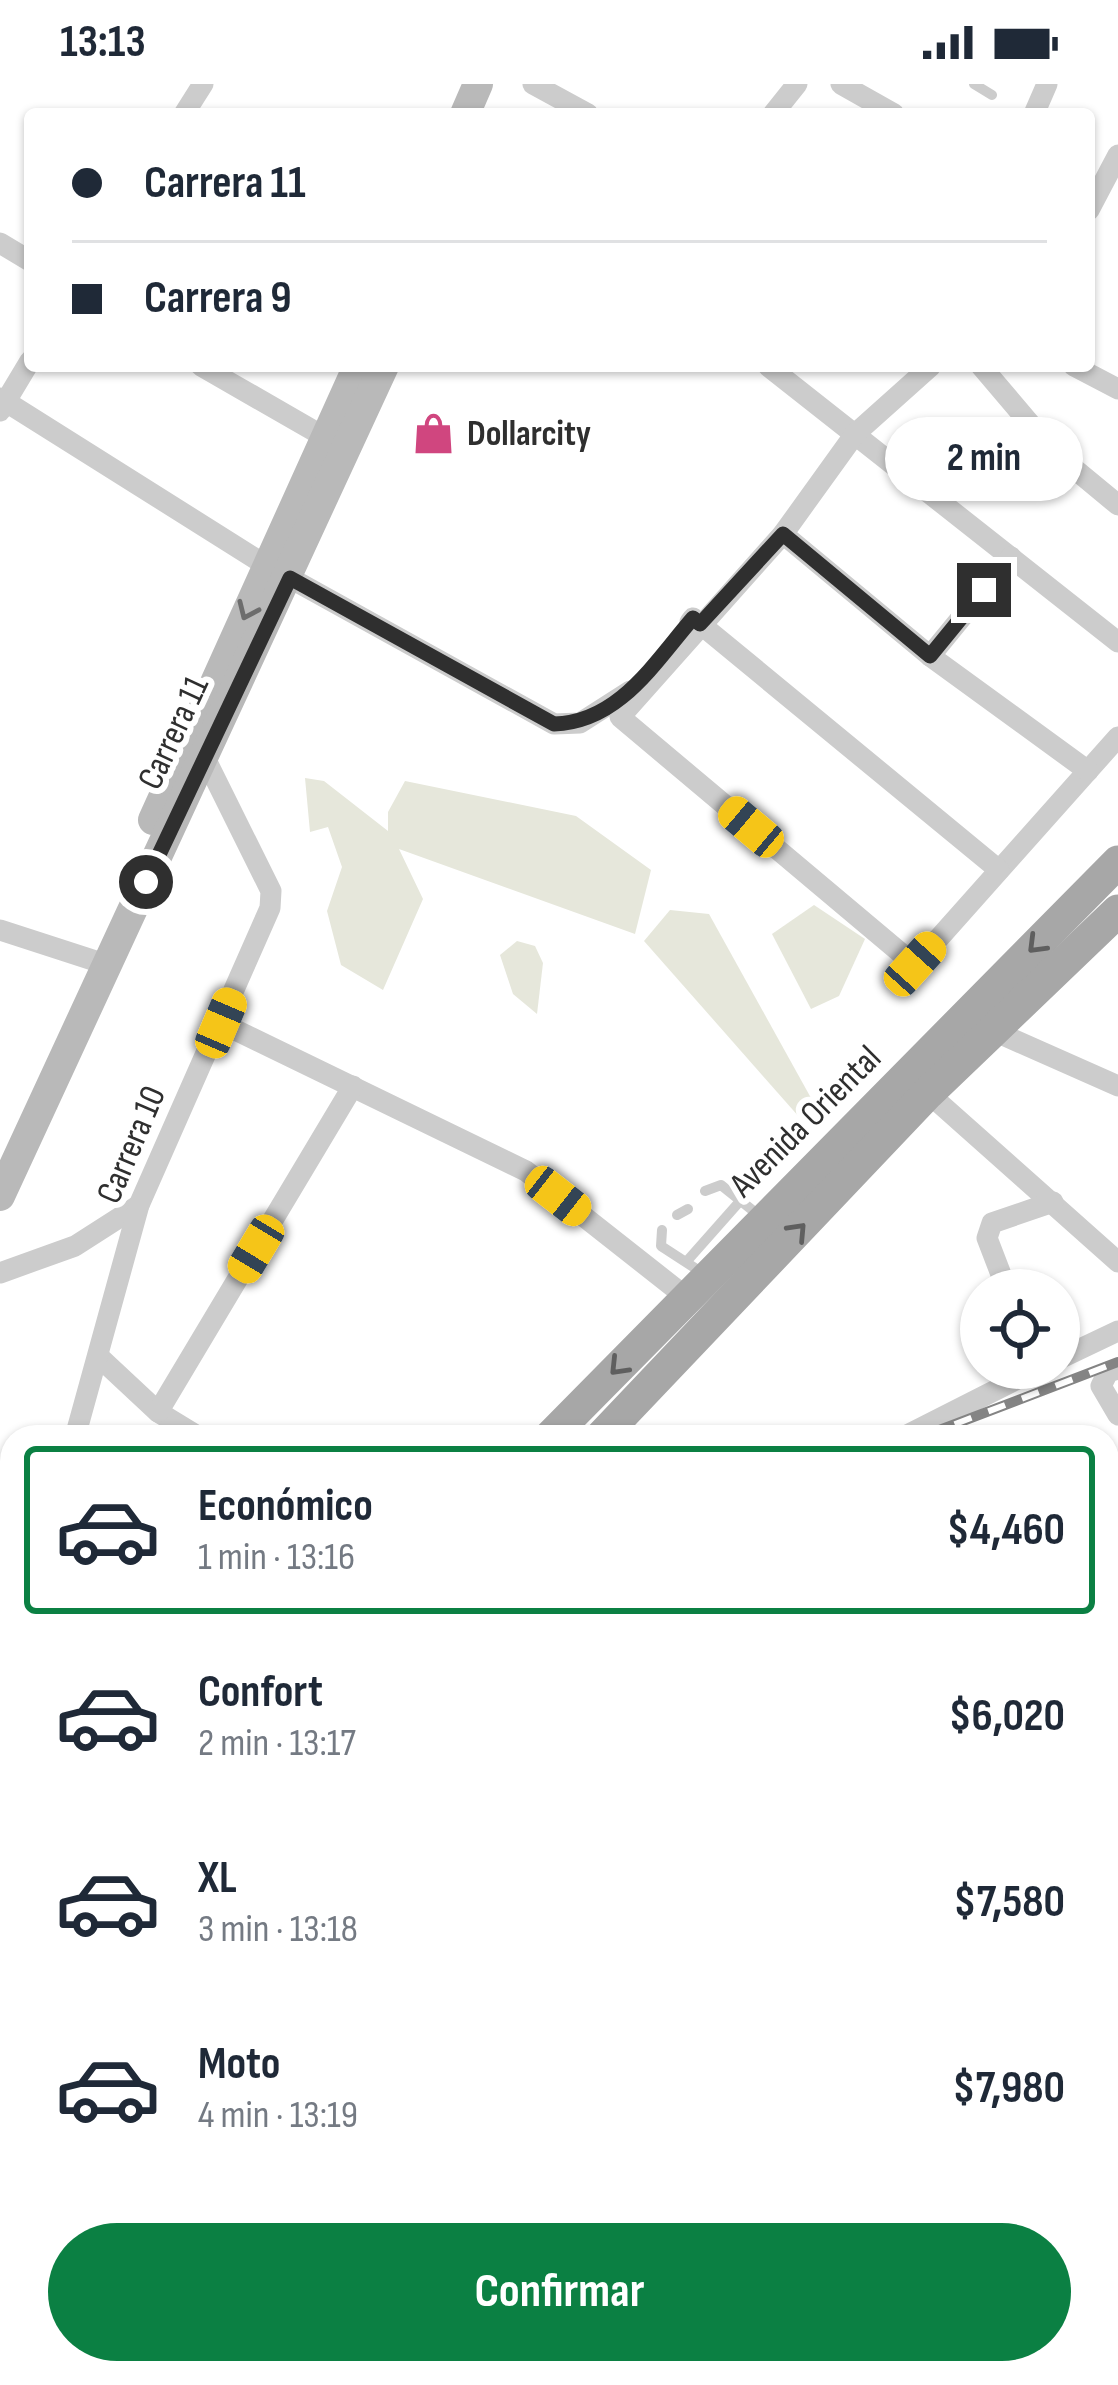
<!DOCTYPE html>
<html lang="es">
<meta charset="utf-8">
<style>
body{margin:0;font-family:"Sofia Sans Condensed",sans-serif;background:#f6f6f7;color:#1f2937;height:100vh;display:flex;flex-direction:column;font-size:45px;white-space:nowrap}
*{box-sizing:border-box;margin:0}
p{font-size:39px;color:#747a83}
.icon{flex:none;width:66px;height:66px;fill:none;stroke:currentColor;stroke-width:2;stroke-linecap:round;stroke-linejoin:round}
.map{position:relative;flex:1;overflow:hidden}
.details{position:absolute;left:0px;top:1341px;width:1119px;height:960px;display:flex;flex-direction:column;background:#fff;border-radius:36px 36px 0 0;box-shadow:0 3px 9px #0004}
.details>*{flex:none}
.top-card{position:absolute;left:24px;top:24px;width:1071px;height:264px;border-radius:12px;box-shadow:0 3px 9px #0004;display:grid;align-content:center;height:264px;padding:0 48px;background:#fff}
.tools{position:absolute;left:960px;top:1185px;display:grid;gap:24px}
.tools a{display:grid;place-items:center;width:120px;height:120px;border-radius:50%;background:#fff;box-shadow:0 3px 9px #0004;font-size:60px}
.end{position:absolute;width:54px;height:54px;margin:-27px;border:15px solid #2f2f2f;background:#fff;box-shadow:0 0 0 6px #fff}
.from{border-radius:50%}
.bubble{position:absolute;height:84px;border-radius:42px;background:#fff;box-shadow:0 3px 9px #0004;font-size:39px;font-weight:700;line-height:84px;text-align:center}
.car{position:absolute;width:36px;height:72px;margin:-36px -18px;border-radius:15px;box-shadow:0 0 9px 3px #0007;background:linear-gradient(#f5c518 24%,#345 0 40%,#f5c518 0 76%,#345 0 86%,#f5c518 0)}
.top-card b{display:flex;align-items:center;gap:42px;height:114px;font-size:45px}
.top-card b+b{border-top:3px solid #e0e1e3}
.top-card i{width:30px;height:30px;background:#1f2937}
ul{padding:21px 0 0;list-style:none}
li{display:flex;align-items:center;gap:36px;height:168px;margin:0 24px 18px;padding:0 24px;border:6px solid transparent;border-radius:12px}
li div{flex:1}
li b{display:block;font-size:45px}
li em{font-style:normal;font-weight:700}
li.current{border-color:#0b8043}
li>.icon{width:108px;height:108px;stroke-width:1.5}
.primary-button{display:flex;gap:24px;margin-top:auto;padding:24px 48px}
.primary-button a{flex:1;height:138px;border-radius:72px;background:#0b8043;color:#fff;font-size:48px;font-weight:700;line-height:138px;text-align:center}
.status{display:flex;justify-content:space-between;align-items:center;height:84px;padding:0 60px;background:#fff;direction:ltr}
.status svg{height:33px;fill:currentColor}
.map>svg:first-child{display:block}
</style>
<div class="status"><b>13:13</b><svg viewBox="0 0 49 12"><path d="M0 12V9h3v3zM5 12V6h3v6zM10 12V3h3v9zM15 12V0h3v12zM26 1h20v11H26zM47 4h2v5h-2z"/></svg></div>
<div class="map">
<svg width="1118" height="2301" viewBox="0 0 1118 2301">
<rect width="100%" height="100%" fill="#fff"/>
<g fill="#e6e7db">
<path d="M305 694 324 697 388 747V728L405 697 576 732 651 786 635 850 399 765 423 815 383 906 341 881 327 827 342 783 328 743 310 748Z"/>
<path d="M814 821 865 855 839 912 811 925 772 850Z"/>
<path d="M670 826 709 830 811 1014 800 1034 644 857Z"/>
<path d="M517 857 535 862 543 879 537 930 513 910 500 871Z"/>
</g>
<g fill="none" stroke-linecap="round" stroke-linejoin="round">
<g stroke="#ccc" stroke-width="10">
<path d="M974 0 992 11"/>
<path d="M705 1107 721 1101 761 1133"/>
<path d="M677 1131 688 1125"/>
<path d="M662 1146 661 1162 704 1190"/>
<path d="M687 1177 741 1116"/>
</g>
<g stroke="#ccc" stroke-width="21">
<path d="M533 0 588 30"/>
<path d="M841 0 894 30"/>
<path d="M184 30 203 0"/>
<path d="M773 30 797 0"/>
<path d="M1034 30 1047 0"/>
<path d="M1089 126 1118 71"/>
<path d="M0 159 30 177"/>
<path d="M201 282 335 359"/>
<path d="M768 282 1118 558"/>
<path d="M931 282 855 350 783 450 620 633 915 881 1118 653"/>
<path d="M981 282 1054 368 1118 421"/>
<path d="M1074 282 1118 305"/>
<path d="M0 314 267 482"/>
<path d="M0 327 30 277"/>
<path d="M783 450 930 572 1088 687"/>
<path d="M290 494 554 640 580 639 630 607"/>
<path d="M690 538 693 534 999 786"/>
<path d="M930 572 1011 473"/>
<path d="M0 846 108 881"/>
<path d="M221 939 526 1087 686 1213"/>
<path d="M996 948 1118 1002"/>
<path d="M928 1009 1118 1178"/>
<path d="M0 1189 75 1162 139 1121"/>
<path d="M1007 1206 987 1154 992 1139 1053 1118"/>
<path d="M98 1272 158 1328 199 1353"/>
<path d="M1059 1275 1118 1247"/>
<path d="M1118 1285 1108 1288 1101 1302 1118 1331"/>
<path d="M158 1328 353 1002"/>
<path d="M75 1353 139 1121 270 824 271 807 205 674"/>
<path d="M903 1353 1039 1284"/>
<path d="M0 1557 12 1519"/>
<path d="M1107 1674 1118 1660"/>
<path d="M1107 1760 1118 1767"/>
<path d="M1107 1989 1118 1991"/>
<path d="M1107 2040 1118 2045"/>
<path d="M1107 2155 1118 2160"/>
<path d="M734 2289 764 2301"/>
<path d="M426 2301 428 2289"/>
<path d="M698 2301 704 2289"/>
<path d="M801 2301 807 2289"/>
<path d="M908 2301 913 2289"/>
<path d="M1005 2301 1010 2289"/>
<path d="M1105 2301 1118 2274"/>
</g>
<g stroke="#b9b9b9" stroke-width="30">
<path d="M465 30 478 0"/>
<path d="M153 736 358 282"/>
<path d="M0 1112 384 282"/>
</g>
<g stroke="#a7a7a7" stroke-width="33">
<path d="M550 1353 1118 778"/>
<path d="M601 1353 928 1009 1118 827"/>
<path d="M0 1902 12 1891"/>
<path d="M0 1954 12 1945"/>
</g>
<defs>
<g id="rail">
<path d="M921 1353 1118 1278"/>
<path d="M377 2301 379 2289"/>
</g>
</defs>
<use href="#rail" stroke="#848484" stroke-width="10"/>
<use href="#rail" stroke="#fff" stroke-width="6" stroke-dasharray="18" stroke-linecap="butt"/>
</g>
<defs><path id="oneway-chevron" d="M-2-3.5L2.5 0L-2 3.5" fill="none" stroke-width="1.6" stroke-linecap="round" stroke-linejoin="round" transform="scale(3)"/></defs>
<use stroke="#6d6d6d" href="#oneway-chevron" transform="translate(247 527) rotate(114)"/>
<g stroke="#5f5f5f">
<use href="#oneway-chevron" transform="translate(1036 861) rotate(135)"/>
<use href="#oneway-chevron" transform="translate(798 1147) rotate(-47)"/>
<use href="#oneway-chevron" transform="translate(618 1283) rotate(134)"/>
</g>
<g fill="none" stroke-linecap="round" stroke-linejoin="round">
<path stroke="#2f2f2f" stroke-width="15" d="M146 798 290 494 554 640C619 638 654 579 693 534L700 540 783 450 930 572 984 506"/>
</g>
<defs>
<symbol id="shop-bare" viewBox="-9 -9 18 18"><path d="M-5-2.5h2.3a2.7 3.5 0 0 1 5.4 0H5L5.5 6h-11ZM-1.5-2.5h3a1.5 2.3 0 0 0-3 0Z" fill="#d0467f" stroke="#fff" stroke-width="2.5" paint-order="stroke"/></symbol>
</defs>
<g fill-rule="evenodd">
<use href="#shop-bare" x="404" y="320" width="59" height="59"/>
</g>
<g text-anchor="middle" dominant-baseline="central" stroke-width="12" stroke-linejoin="round" paint-order="stroke">
<g font-size="36" font-weight="bold" fill="#2f2f2f" stroke="#fff" text-anchor="start">
<text x="467" y="350">Dollarcity</text>
</g>
<g font-size="36" fill="#2f2f2f" stroke="#fff">
<text transform="translate(174 649) rotate(-65)">Carrera 11</text>
<text transform="translate(806 1038) rotate(-45)">Avenida Oriental</text>
<text transform="translate(132 1061) rotate(-67)">Carrera 10</text>
</g>
</g>
</svg>
<div class="tools">
<a><svg class="icon" aria-label="locate" viewBox="0 0 24 24"><circle cx="12" cy="12" r="6"/><path d="M12 2v4M12 18v4M2 12h4M18 12h4"/></svg></a>
</div>
<i class="end from" style="left:146px;top:798px"></i>
<i class="end" style="left:984px;top:506px"></i>
<div class="bubble" style="left:885px;top:333px;width:198px">2 min</div>
<i class="car" style="left:751px;top:743px;rotate:310deg"></i>
<i class="car" style="left:915px;top:880px;rotate:42deg"></i>
<i class="car" style="left:221px;top:939px;rotate:23deg"></i>
<i class="car" style="left:558px;top:1112px;rotate:128deg"></i>
<i class="car" style="left:256px;top:1165px;rotate:211deg"></i>
<div class="top-card">
<b><i class="from"></i>Carrera 11</b>
<b><i></i>Carrera 9</b>
</div>
<section class="details">
<ul>
<li class="current"><svg class="icon" aria-label="car" viewBox="0 0 24 24"><path d="M5 17H2v-5l4-1 3-4h7l3 4 3 1v5h-3M9 17h6M6 11h13"/><circle cx="7" cy="17" r="2"/><circle cx="17" cy="17" r="2"/></svg><div><b>Económico</b><p>1 min · 13:16</p></div><em>$4,460</em></li>
<li><svg class="icon" aria-label="car" viewBox="0 0 24 24"><path d="M5 17H2v-5l4-1 3-4h7l3 4 3 1v5h-3M9 17h6M6 11h13"/><circle cx="7" cy="17" r="2"/><circle cx="17" cy="17" r="2"/></svg><div><b>Confort</b><p>2 min · 13:17</p></div><em>$6,020</em></li>
<li><svg class="icon" aria-label="car" viewBox="0 0 24 24"><path d="M5 17H2v-5l4-1 3-4h7l3 4 3 1v5h-3M9 17h6M6 11h13"/><circle cx="7" cy="17" r="2"/><circle cx="17" cy="17" r="2"/></svg><div><b>XL</b><p>3 min · 13:18</p></div><em>$7,580</em></li>
<li><svg class="icon" aria-label="car" viewBox="0 0 24 24"><path d="M5 17H2v-5l4-1 3-4h7l3 4 3 1v5h-3M9 17h6M6 11h13"/><circle cx="7" cy="17" r="2"/><circle cx="17" cy="17" r="2"/></svg><div><b>Moto</b><p>4 min · 13:19</p></div><em>$7,980</em></li>
</ul>
<div class="primary-button"><a>Confirmar</a></div>
</section>
</div>
